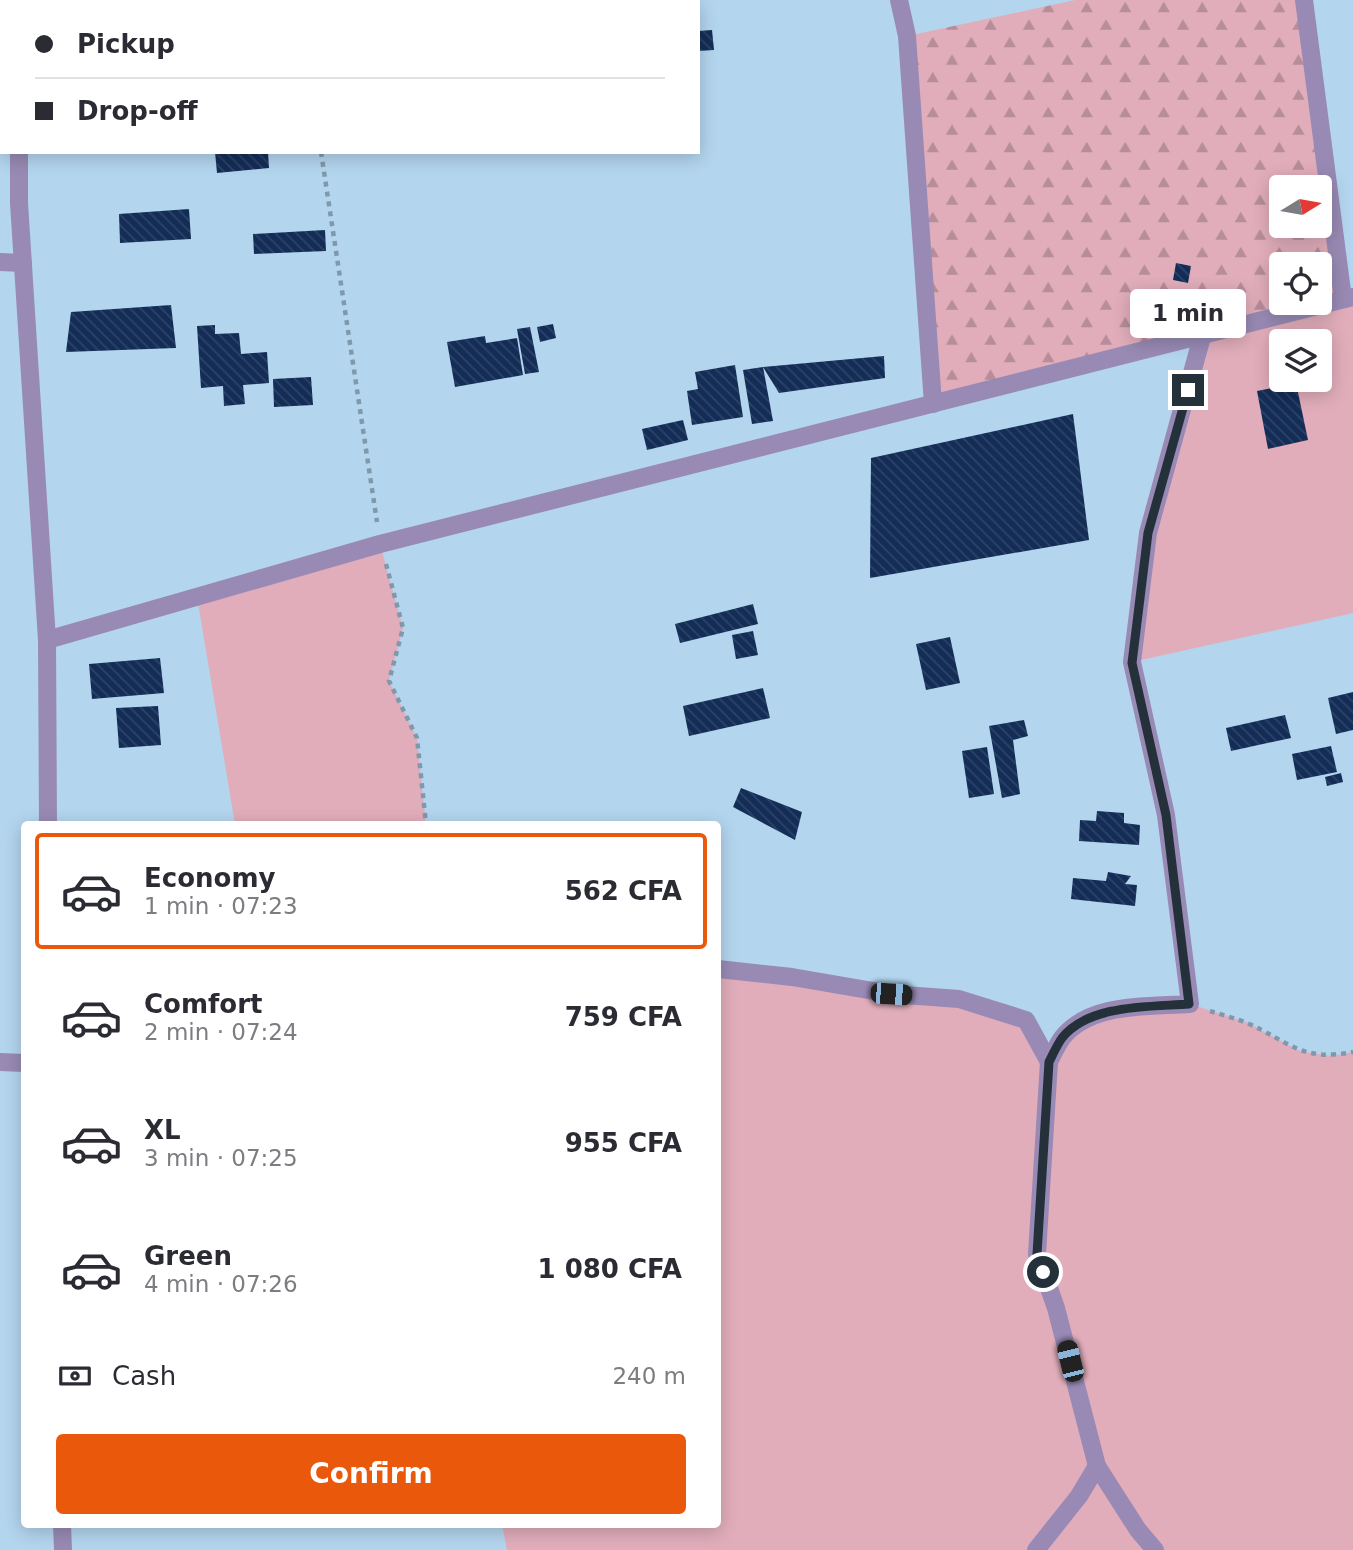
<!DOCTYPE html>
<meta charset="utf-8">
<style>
body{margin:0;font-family:"DejaVu Sans",sans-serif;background:#f2f2f3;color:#2b2b33;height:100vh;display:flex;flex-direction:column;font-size:26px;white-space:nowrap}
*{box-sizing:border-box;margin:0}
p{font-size:23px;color:#7c7c81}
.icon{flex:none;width:38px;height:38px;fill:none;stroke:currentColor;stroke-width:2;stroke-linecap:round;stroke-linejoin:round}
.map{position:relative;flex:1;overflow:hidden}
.drawer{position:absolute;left:21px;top:821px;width:700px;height:707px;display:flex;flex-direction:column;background:#fff;border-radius:7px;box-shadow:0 4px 18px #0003}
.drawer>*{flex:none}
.top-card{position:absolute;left:0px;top:0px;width:700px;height:154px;box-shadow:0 4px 18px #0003;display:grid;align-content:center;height:154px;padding:0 35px;background:#fff}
.needle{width:46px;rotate:79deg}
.tools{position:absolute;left:1269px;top:175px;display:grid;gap:14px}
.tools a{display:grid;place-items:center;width:63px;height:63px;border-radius:7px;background:#fff;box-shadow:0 4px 18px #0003;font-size:35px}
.end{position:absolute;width:32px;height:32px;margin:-16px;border:9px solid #24313b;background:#fff;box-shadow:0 0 0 4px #fff}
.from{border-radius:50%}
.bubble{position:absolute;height:49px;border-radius:7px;background:#fff;box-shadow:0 4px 18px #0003;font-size:23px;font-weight:700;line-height:49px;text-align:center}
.car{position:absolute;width:21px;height:42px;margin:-21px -10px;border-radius:9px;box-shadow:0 0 5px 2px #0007;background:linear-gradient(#222 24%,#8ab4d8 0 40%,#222 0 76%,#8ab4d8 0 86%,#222 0)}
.top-card b{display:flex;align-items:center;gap:24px;height:66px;font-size:26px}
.top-card b+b{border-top:2px solid #e1e1e2}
.top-card i{width:18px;height:18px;background:#2b2b33}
ul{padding:12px 0 0;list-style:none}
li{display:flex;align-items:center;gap:21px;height:116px;margin:0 14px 10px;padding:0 21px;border:4px solid transparent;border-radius:7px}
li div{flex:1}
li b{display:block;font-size:26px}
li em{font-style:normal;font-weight:700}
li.selected{border-color:#ea580c}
li>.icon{width:63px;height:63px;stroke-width:1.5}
.pay{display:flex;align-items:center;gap:18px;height:77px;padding:0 35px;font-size:26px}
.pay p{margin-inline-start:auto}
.primary-button{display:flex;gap:14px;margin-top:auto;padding:14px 35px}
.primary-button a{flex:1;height:80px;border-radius:7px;background:#ea580c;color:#fff;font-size:28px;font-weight:700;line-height:80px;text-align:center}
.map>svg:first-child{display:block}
</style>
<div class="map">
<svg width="1353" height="1550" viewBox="0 0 1353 1550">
<defs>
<pattern id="forest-firs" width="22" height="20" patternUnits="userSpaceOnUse" patternTransform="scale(1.75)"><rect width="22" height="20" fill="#e1adbb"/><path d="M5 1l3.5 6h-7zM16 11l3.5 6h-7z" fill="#b68d99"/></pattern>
<pattern id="building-back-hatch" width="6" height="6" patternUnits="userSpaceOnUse" patternTransform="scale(1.75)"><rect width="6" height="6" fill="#142d57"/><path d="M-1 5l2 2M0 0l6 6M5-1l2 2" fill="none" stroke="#2d4367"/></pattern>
</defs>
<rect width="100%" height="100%" fill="#b3d5ee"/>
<g fill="#e1adbb" fill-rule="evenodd">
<path d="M1353 297V613L1132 662 1148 533 1203 333ZM1281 341H1320V380H1281Z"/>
<path d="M380 544 403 628 389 681 417 738 426 824H235L197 597Z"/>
<path d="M718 973 891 994 1026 1020 1049 1061 1090 1017 1190 1004 1246 1022 1300 1051 1332 1056 1353 1052V1550H507L502 1524H718Z"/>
</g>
<path fill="url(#forest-firs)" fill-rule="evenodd" d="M1075 0H1304L1343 299 933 404 907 36ZM1281 187H1320V226H1281ZM1281 264H1320V303H1281Z"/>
<g fill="url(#building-back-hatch)">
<path d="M712 30 714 50 698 51V31Z"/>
<path d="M215 152H268L269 168 217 173Z"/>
<path d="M189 209 191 239 120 243 119 214Z"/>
<path d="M325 230 326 251 254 254 253 234Z"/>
<path d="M1176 263 1191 266 1188 283 1173 280Z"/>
<path d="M171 305 176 348 66 352 71 312Z"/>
<path d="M553 324 556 338 540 342 537 327Z"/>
<path d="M215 325V334L239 333 241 354 267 352 269 383 243 385 245 404 224 406 223 386 201 388 197 326Z"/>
<path d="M530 327 539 372 525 374 517 329Z"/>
<path d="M485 336 486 343 517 338 523 375 455 387 447 342Z"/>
<path d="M884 356 885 378 779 393 763 367Z"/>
<path d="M735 365 743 417 692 425 687 391 698 389 695 372Z"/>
<path d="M763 367 773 421 752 424 743 370Z"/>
<path d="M311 377 313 405 274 407 273 379Z"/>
<path d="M1296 383 1308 440 1268 449 1257 391Z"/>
<path d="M1073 414 1089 540 870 578 871 458Z"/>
<path d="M683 420 688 440 647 450 642 429Z"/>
<path d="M753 604 758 624 680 643 675 624Z"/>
<path d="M753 631 758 655 736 659 732 635Z"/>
<path d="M950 637 960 683 926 690 916 644Z"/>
<path d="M160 658 164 693 92 699 89 664Z"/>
<path d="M763 688 770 718 689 736 683 706Z"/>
<path d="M1353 692V730L1336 734 1328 698Z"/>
<path d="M158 706 161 745 119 748 116 708Z"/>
<path d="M1285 715 1291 738 1231 751 1226 728Z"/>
<path d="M1024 720 1028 736 1013 740 1020 794 1002 798 989 726Z"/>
<path d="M1331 746 1337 772 1297 780 1292 754Z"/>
<path d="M987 747 994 794 969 798 962 751Z"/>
<path d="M1341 773 1343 782 1327 786 1325 777Z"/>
<path d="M741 788 802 812 795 840 733 807Z"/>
<path d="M1097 811 1124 813V823L1140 825 1139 845 1079 841 1080 820 1096 821Z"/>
<path d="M1108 872 1131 876 1125 884 1137 885 1135 906 1071 899 1073 878 1106 881Z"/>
</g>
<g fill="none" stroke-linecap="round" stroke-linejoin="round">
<g stroke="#7f99ac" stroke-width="4.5" stroke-dasharray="5 5" stroke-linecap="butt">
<path d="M298 0V2"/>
<path d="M321 152 377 522"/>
<path d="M386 564 403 628 389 681 417 738 426 824"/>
<path d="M1210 1011C1222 1015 1235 1018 1247 1023 1290 1042 1301 1062 1353 1052"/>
</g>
<g stroke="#988ab4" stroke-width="18">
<path d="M18 0V2"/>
<path d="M899 0 907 36 933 404"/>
<path d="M1304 0 1343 299"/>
<path d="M19 152V203L47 640 48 824"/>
<path d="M0 262 23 263"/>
<path d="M47 640 380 544 1353 297"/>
<path d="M718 969 792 977 891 994 959 999 1026 1020 1049 1062"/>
<path d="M0 1062 24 1063"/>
<path d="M62 1524 63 1550"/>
<path d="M1036 1550 1079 1496 1097 1466"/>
<path d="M1155 1550 1138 1530 1097 1466 1056 1308 1037 1254 1049 1062C1053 1054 1057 1045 1062 1038 1090 1002 1149 1007 1190 1004L1166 815 1132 662 1148 533 1203 333"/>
</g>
</g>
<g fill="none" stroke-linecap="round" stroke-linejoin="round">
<path stroke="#24313b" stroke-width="9" d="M1043 1272 1037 1254 1049 1062C1053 1054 1057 1045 1062 1038 1089 1004 1150 1007 1189 1004L1166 815 1132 663 1148 533 1188 390"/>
</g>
</svg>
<div class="tools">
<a><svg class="needle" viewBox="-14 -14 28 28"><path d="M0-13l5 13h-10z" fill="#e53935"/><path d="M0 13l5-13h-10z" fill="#7c7c81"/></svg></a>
<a><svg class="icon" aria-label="locate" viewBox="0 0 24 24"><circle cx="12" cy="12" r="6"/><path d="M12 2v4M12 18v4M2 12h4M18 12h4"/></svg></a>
<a><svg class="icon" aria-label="layers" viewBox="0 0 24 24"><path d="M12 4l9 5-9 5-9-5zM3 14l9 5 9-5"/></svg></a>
</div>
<i class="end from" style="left:1043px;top:1272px"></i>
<i class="end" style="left:1188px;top:390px"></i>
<div class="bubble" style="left:1130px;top:289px;width:116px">1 min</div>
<i class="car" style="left:891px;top:994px;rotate:94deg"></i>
<i class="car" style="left:1070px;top:1361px;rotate:346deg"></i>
<div class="top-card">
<b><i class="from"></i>Pickup</b>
<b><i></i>Drop-off</b>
</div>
<section class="drawer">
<ul>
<li class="selected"><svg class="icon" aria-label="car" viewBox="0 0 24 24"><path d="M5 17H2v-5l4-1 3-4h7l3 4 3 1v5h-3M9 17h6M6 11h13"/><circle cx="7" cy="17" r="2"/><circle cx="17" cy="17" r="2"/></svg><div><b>Economy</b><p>1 min · 07:23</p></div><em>562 CFA</em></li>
<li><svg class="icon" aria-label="car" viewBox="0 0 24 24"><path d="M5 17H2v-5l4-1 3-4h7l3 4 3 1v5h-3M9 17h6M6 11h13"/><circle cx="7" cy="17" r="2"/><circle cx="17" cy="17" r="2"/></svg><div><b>Comfort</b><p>2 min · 07:24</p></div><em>759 CFA</em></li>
<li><svg class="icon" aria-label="car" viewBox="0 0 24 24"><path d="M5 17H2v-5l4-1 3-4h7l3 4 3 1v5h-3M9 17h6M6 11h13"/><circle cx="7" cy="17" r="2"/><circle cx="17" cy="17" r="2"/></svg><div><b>XL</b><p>3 min · 07:25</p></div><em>955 CFA</em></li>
<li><svg class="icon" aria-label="car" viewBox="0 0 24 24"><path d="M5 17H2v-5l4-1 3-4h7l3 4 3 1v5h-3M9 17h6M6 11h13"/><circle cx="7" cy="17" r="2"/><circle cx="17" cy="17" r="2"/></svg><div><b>Green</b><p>4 min · 07:26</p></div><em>1 080 CFA</em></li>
</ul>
<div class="pay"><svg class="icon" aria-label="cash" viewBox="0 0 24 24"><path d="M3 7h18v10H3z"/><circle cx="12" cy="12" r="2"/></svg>Cash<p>240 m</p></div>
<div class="primary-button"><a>Confirm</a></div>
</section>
</div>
